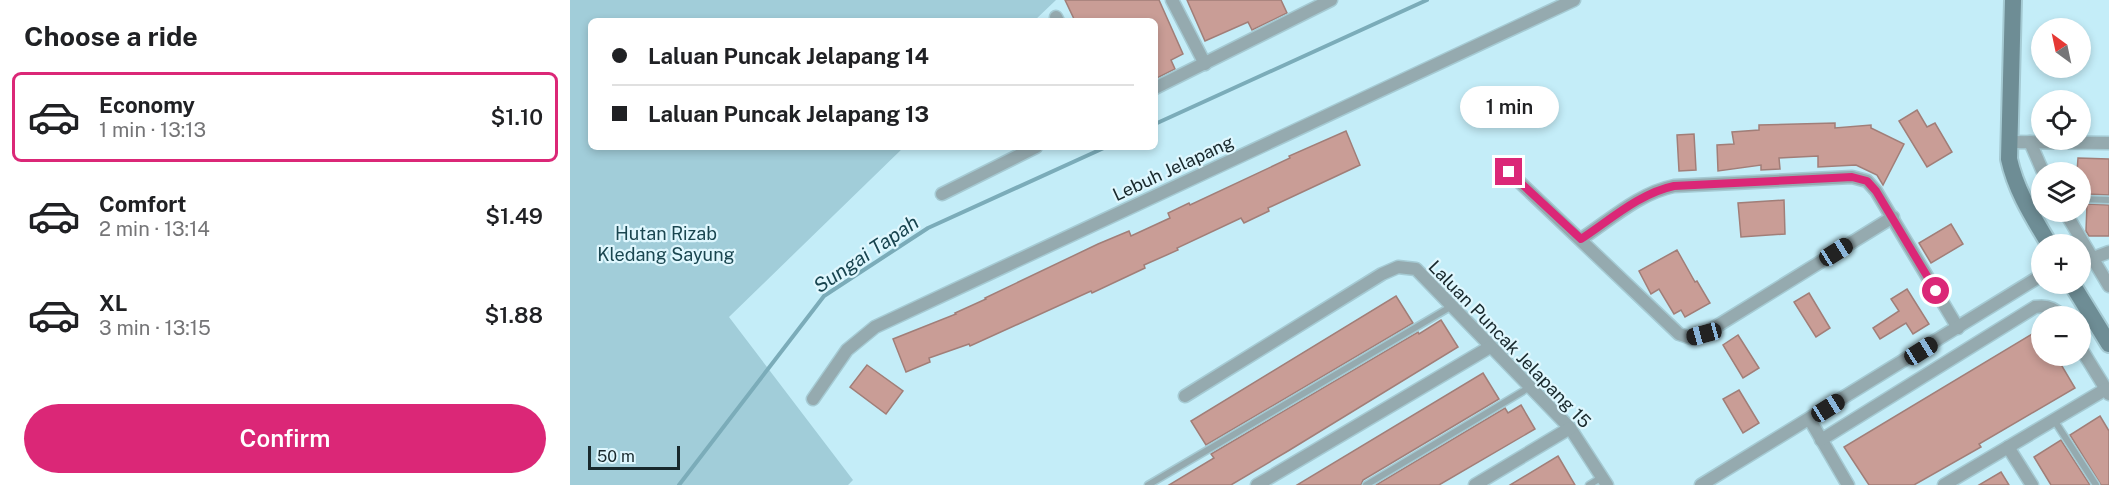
<!DOCTYPE html>
<meta charset="utf-8">
<style>
body{margin:0;font-family:"Public Sans",sans-serif;background:#f2f2f2;color:#202124;height:100vh;display:flex;flex-direction:column;font-size:22px;white-space:nowrap}
*{box-sizing:border-box;margin:0}
p{font-size:20px;color:#757577}
.icon{flex:none;width:33px;height:33px;fill:none;stroke:currentColor;stroke-width:2;stroke-linecap:round;stroke-linejoin:round}
.map{position:relative;flex:1;overflow:hidden}
.drawer{display:flex;flex-direction:column;background:#fff;width:570px}
.drawer>*{flex:none}
.banner{position:absolute;left:18px;top:18px;width:570px;height:132px;border-radius:9px;box-shadow:0 3px 9px #0003;display:grid;align-content:center;height:132px;padding:0 24px;background:#fff}
.needle{width:39px;rotate:327deg}
.fabs{position:absolute;left:1461px;top:18px;display:grid;gap:12px}
.fabs a{display:grid;place-items:center;width:60px;height:60px;border-radius:50%;background:#fff;box-shadow:0 3px 9px #0003;font-size:30px}
.scale{position:absolute;left:18px;bottom:15px;width:92px;box-sizing:border-box;padding-left:6px;border:3px solid #18282c;border-top:0;font-size:16px;line-height:21px;white-space:nowrap;color:#18282c;-webkit-text-stroke:4px #dff7fe;paint-order:stroke}
.end{position:absolute;width:27px;height:27px;margin:-14px;border:8px solid #db2777;background:#fff;box-shadow:0 0 0 3px #fff}
.from{border-radius:50%}
.bubble{position:absolute;height:42px;border-radius:21px;background:#fff;box-shadow:0 3px 9px #0003;font-size:20px;font-weight:600;line-height:42px;text-align:center}
.car{position:absolute;width:18px;height:36px;margin:-18px -9px;border-radius:8px;box-shadow:0 0 4px 2px #0007;background:linear-gradient(#222 24%,#8ab4d8 0 40%,#222 0 76%,#8ab4d8 0 86%,#222 0)}
.banner b{display:flex;align-items:center;gap:21px;height:57px;font-size:22px}
.banner b+b{border-top:2px solid #e0e0e0}
.banner i{width:15px;height:15px;background:#202124}
ul{padding:0;list-style:none}
li{display:flex;align-items:center;gap:18px;height:90px;margin:0 12px 9px;padding:0 12px;border:3px solid transparent;border-radius:9px}
li div{flex:1}
li b{display:block;font-size:22px}
li em{font-style:normal;font-weight:600}
li.current{border-color:#db2777}
li>.icon{width:54px;height:54px;stroke-width:1.5}
h2{padding:0 24px;font-size:27px;line-height:72px}
.primary-button{display:flex;gap:12px;margin-top:auto;padding:12px 24px}
.primary-button a{flex:1;height:69px;border-radius:36px;background:#db2777;color:#fff;font-size:24px;font-weight:600;line-height:69px;text-align:center}
main{display:flex;flex:1;min-height:0}
.map>svg:first-child{display:block}
</style>
<main>
<section class="drawer">
<h2>Choose a ride</h2>
<ul>
<li class="current"><svg class="icon" aria-label="car" viewBox="0 0 24 24"><path d="M5 17H2v-5l4-1 3-4h7l3 4 3 1v5h-3M9 17h6M6 11h13"/><circle cx="7" cy="17" r="2"/><circle cx="17" cy="17" r="2"/></svg><div><b>Economy</b><p>1 min · 13:13</p></div><em>$1.10</em></li>
<li><svg class="icon" aria-label="car" viewBox="0 0 24 24"><path d="M5 17H2v-5l4-1 3-4h7l3 4 3 1v5h-3M9 17h6M6 11h13"/><circle cx="7" cy="17" r="2"/><circle cx="17" cy="17" r="2"/></svg><div><b>Comfort</b><p>2 min · 13:14</p></div><em>$1.49</em></li>
<li><svg class="icon" aria-label="car" viewBox="0 0 24 24"><path d="M5 17H2v-5l4-1 3-4h7l3 4 3 1v5h-3M9 17h6M6 11h13"/><circle cx="7" cy="17" r="2"/><circle cx="17" cy="17" r="2"/></svg><div><b>XL</b><p>3 min · 13:15</p></div><em>$1.88</em></li>
</ul>
<div class="primary-button"><a>Confirm</a></div>
</section>
<div class="map">
<svg width="1539" height="485" viewBox="0 0 1539 485">
<rect width="100%" height="100%" fill="#c4edf8"/>
<path fill="#a1cdd9" d="M0 0H486L464 21H21V147H334L159 317 283 480 278 485H0Z"/>
<g fill="none" stroke-linecap="round" stroke-linejoin="round">
<g stroke="#7bacb9" stroke-width="4">
<path d="M585 124 857 0"/>
<path d="M109 485 254 296 358 228 536 147"/>
</g>
</g>
<g fill="#c99d96" stroke="#a17e78" stroke-width="1.5">
<path d="M495 0H589L613 54 601 60 605 69 585 79V21H505Z"/>
<path d="M617 0H711L717 13 682 30 678 22 635 41Z"/>
<path d="M1347 110 1357 127 1365 123 1382 152 1357 167 1329 121Z"/>
<path d="M1265 123V128L1301 125V128L1334 144 1313 185 1307 175 1286 165 1248 167V156L1209 158 1210 169 1191 170V165L1148 171 1147 145 1164 144 1162 132 1189 130V125Z"/>
<path d="M776 131 790 165 698 208 699 211 674 223 671 218 607 248 608 250 574 265 575 268 522 293 521 291 400 346 399 344 359 358 360 362 336 372 323 339 386 314 385 313 416 299 415 298 528 244 559 231 561 236 600 218 598 213 619 203 620 205 720 158 719 156Z"/>
<path d="M1124 134 1126 170 1109 171 1107 135Z"/>
<path d="M1508 158 1539 159V195L1518 194V190H1510V172H1507Z"/>
<path d="M1214 200 1215 234 1171 237 1168 203Z"/>
<path d="M1517 204 1539 205V236H1519L1516 231Z"/>
<path d="M1381 224 1393 244 1361 263 1349 243Z"/>
<path d="M1107 250 1125 282 1127 281 1140 303 1115 317 1111 310 1104 314 1089 289 1081 294 1069 271Z"/>
<path d="M1337 289 1359 324 1343 334 1336 323 1310 339 1303 328 1329 311 1321 299Z"/>
<path d="M1239 293 1260 328 1246 337 1224 302Z"/>
<path d="M826 296 843 323 636 445 621 421Z"/>
<path d="M871 320 888 347 718 451 661 485H599L644 458 641 454 848 332 849 334Z"/>
<path d="M1472 328V356H1486L1505 388 1409 444 1411 447 1344 485H1299L1274 447Z"/>
<path d="M1168 335 1189 368 1173 378 1153 345Z"/>
<path d="M297 365 333 391 316 414 280 387Z"/>
<path d="M913 373 929 399 793 480 791 485H727Z"/>
<path d="M1169 390 1189 423 1173 433 1153 399Z"/>
<path d="M951 405 965 429 869 485H806L935 408 938 413Z"/>
<path d="M1530 416 1539 431V485H1531L1500 435Z"/>
<path d="M1491 440 1520 485H1481L1464 457Z"/>
<path d="M988 456 1005 485H940Z"/>
<path d="M1431 472 1439 485H1409Z"/>
</g>
<g fill="none" stroke-linecap="round" stroke-linejoin="round">
<defs>
<g id="lane">
<path d="M1510 199 1539 200"/>
<path d="M1484 420 1526 485"/>
<path d="M578 485 882 306"/>
<path d="M796 485 960 387"/>
<path d="M1019 485 1032 477"/>
</g>
<g id="street">
<path d="M602 0 635 64"/>
<path d="M486 17 488 21"/>
<path d="M585 88 761 0"/>
<path d="M1439 142 1539 143"/>
<path d="M1460 142 1473 172"/>
<path d="M939 172 1109 334 1121 338 1134 334 1323 217"/>
<path d="M372 194 466 147"/>
<path d="M1495 212 1539 286"/>
<path d="M1011 239C1040 220 1069 193 1104 186L1282 177 1297 181 1306 191 1388 328"/>
<path d="M1523 258 1539 252"/>
<path d="M1510 347 1539 394"/>
<path d="M615 396 812 274 828 267 846 269 1000 428 1037 485"/>
<path d="M243 399 277 350 305 327 1004 0"/>
<path d="M1240 420 1278 485"/>
<path d="M1251 440 1465 307C1476 305 1484 307 1492 316"/>
<path d="M1438 447 1462 485"/>
<path d="M687 485 920 347"/>
<path d="M905 485 1000 428"/>
<path d="M1131 485 1472 275"/>
<path d="M1374 485 1536 389"/>
</g>
<g id="secondary">
<path d="M1443 0 1439 159C1446 191 1463 217 1479 244"/>
<path d="M1502 284 1539 344"/>
</g>
</defs>
<use href="#lane" stroke="#a5cad3" stroke-width="9"/>
<use href="#street" stroke="#a5cad3" stroke-width="15"/>
<use href="#secondary" stroke="#a5cad3" stroke-width="20"/>
<use href="#lane" stroke="#95aaaf" stroke-width="6"/>
<use href="#street" stroke="#95aaaf" stroke-width="12"/>
<use href="#secondary" stroke="#6e8d95" stroke-width="16"/>
</g>
<g fill="none" stroke-linecap="round" stroke-linejoin="round">
<path stroke="#db2777" stroke-width="8" d="M939 172 1011 239C1040 220 1070 193 1104 186L1282 177 1297 181 1306 191 1366 291"/>
</g>
<g text-anchor="middle" dominant-baseline="central" stroke-width="4.5" stroke-linejoin="round" paint-order="stroke">
<g font-size="18" fill="#18282c" stroke="#dff7fe">
<text transform="translate(603 168) rotate(-25)">Lebuh Jelapang</text>
<text transform="translate(940 344) rotate(46)">Laluan Puncak Jelapang 15</text>
</g>
<g font-size="18" fill="#1a4650" stroke="#dff7fe">
<text x="96" y="233">Hutan Rizab<tspan x="96" dy="21">Kledang Sayung</tspan></text>
</g>
<g font-size="20" font-style="italic" fill="#18444f" stroke="#dff7fe">
<text transform="translate(296 254) rotate(-34)">Sungai Tapah</text>
</g>
</g>
</svg>
<div class="fabs">
<a><svg class="needle" viewBox="-14 -14 28 28"><path d="M0-13l5 13h-10z" fill="#e53935"/><path d="M0 13l5-13h-10z" fill="#757577"/></svg></a>
<a><svg class="icon" aria-label="locate" viewBox="0 0 24 24"><circle cx="12" cy="12" r="6"/><path d="M12 2v4M12 18v4M2 12h4M18 12h4"/></svg></a>
<a><svg class="icon" aria-label="layers" viewBox="0 0 24 24"><path d="M12 4l9 5-9 5-9-5zM3 14l9 5 9-5"/></svg></a>
<a>+</a>
<a>−</a>
</div>
<div class="scale">50 m</div>
<i class="end from" style="left:1366px;top:291px"></i>
<i class="end" style="left:939px;top:172px"></i>
<div class="bubble" style="left:890px;top:86px;width:99px">1 min</div>
<i class="car" style="left:1266px;top:252px;rotate:58deg"></i>
<i class="car" style="left:1134px;top:334px;rotate:255deg"></i>
<i class="car" style="left:1351px;top:351px;rotate:58deg"></i>
<i class="car" style="left:1258px;top:408px;rotate:58deg"></i>
<div class="banner">
<b><i class="from"></i>Laluan Puncak Jelapang 14</b>
<b><i></i>Laluan Puncak Jelapang 13</b>
</div>
</div>
</main>
